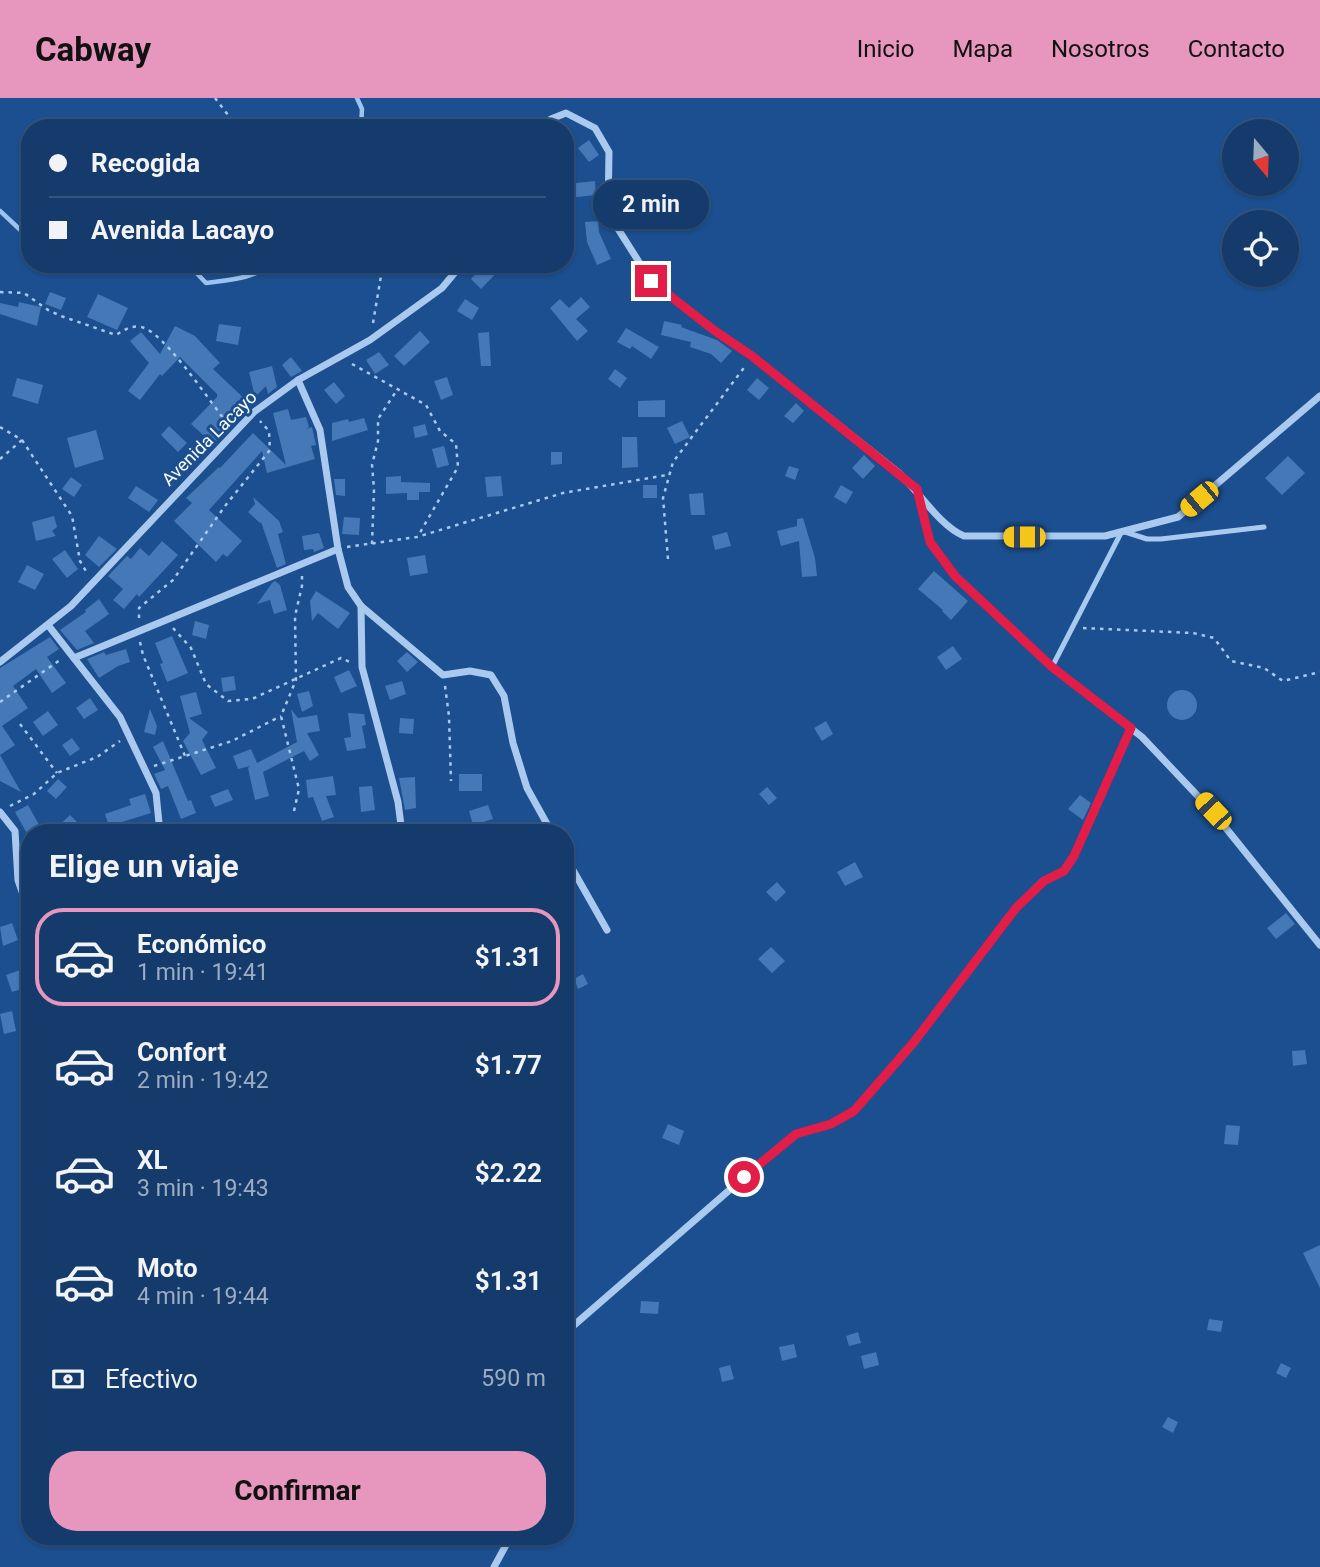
<!DOCTYPE html>
<html lang="es">
<meta charset="utf-8">
<style>
body{margin:0;font-family:Roboto,sans-serif;background:#214673;color:#f1f3f6;height:100vh;display:flex;flex-direction:column;font-size:26px;white-space:nowrap}
*{box-sizing:border-box;margin:0}
p{font-size:23px;color:#9dadc1}
.icon{flex:none;width:38px;height:38px;fill:none;stroke:currentColor;stroke-width:2;stroke-linecap:round;stroke-linejoin:round}
.map{position:relative;flex:1;overflow:hidden}
.drawer{position:absolute;left:21px;top:726px;width:553px;height:721px;display:flex;flex-direction:column;background:#143b6b;border-radius:28px;box-shadow:0 2px 5px #0004,0 0 0 2px #33557e}
.drawer>*{flex:none}
.hud{position:absolute;left:21px;top:21px;width:553px;height:154px;border-radius:28px;box-shadow:0 2px 5px #0004,0 0 0 2px #33557e;display:grid;align-content:center;height:154px;padding:0 28px;background:#143b6b}
.needle{width:46px;rotate:161deg}
.buttons{position:absolute;left:1222px;top:21px;display:grid;gap:14px}
.buttons a{display:grid;place-items:center;width:77px;height:77px;border-radius:50%;background:#143b6b;box-shadow:0 2px 5px #0004,0 0 0 2px #33557e;font-size:35px}
.end{position:absolute;width:32px;height:32px;margin:-16px;border:9px solid #e11d48;background:#fff;box-shadow:0 0 0 4px #fff}
.from{border-radius:50%}
.bubble{position:absolute;height:49px;border-radius:24px;background:#143b6b;box-shadow:0 2px 5px #0004,0 0 0 2px #33557e;font-size:23px;font-weight:700;line-height:49px;text-align:center}
.car{position:absolute;width:21px;height:42px;margin:-21px -10px;border-radius:9px;box-shadow:0 0 5px 2px #0007;background:linear-gradient(#f5c518 24%,#345 0 40%,#f5c518 0 76%,#345 0 86%,#f5c518 0)}
.hud b{display:flex;align-items:center;gap:24px;height:66px;font-size:26px}
.hud b+b{border-top:2px solid #33557e}
.hud i{width:18px;height:18px;background:#f1f3f6}
ul{padding:0;list-style:none}
li{display:flex;align-items:center;gap:21px;height:98px;margin:0 14px 10px;padding:0 14px;border:4px solid transparent;border-radius:28px}
li div{flex:1}
li b{display:block;font-size:26px}
li em{font-style:normal;font-weight:700}
li.active{border-color:#e797bd}
li>.icon{width:63px;height:63px;stroke-width:1.5}
h2{padding:0 28px;font-size:32px;line-height:84px}
.pay{display:flex;align-items:center;gap:18px;height:77px;padding:0 28px;font-size:26px}
.pay p{margin-inline-start:auto}
.cta{display:flex;gap:14px;margin-top:auto;padding:14px 28px}
.cta a{flex:1;height:80px;border-radius:28px;background:#e797bd;color:#111;font-size:28px;font-weight:700;line-height:80px;text-align:center}
header{display:flex;align-items:center;gap:42px;box-sizing:border-box;height:98px;padding:0 35px;background:#e797bd;color:#111}
header strong{font-size:33px}
nav{display:flex;gap:38px;margin-inline-start:auto;font-size:24px}
.map>svg:first-child{display:block}
</style>
<header>
<strong>Cabway</strong>
<nav><a>Inicio</a><a>Mapa</a><a>Nosotros</a><a>Contacto</a></nav>
</header>
<div class="map">
<svg width="1320" height="1469" viewBox="0 0 1320 1469">
<rect width="100%" height="100%" fill="#1b4f8f"/>
<g fill="none" stroke-linecap="round" stroke-linejoin="round">
<g stroke="#9cc4f0" stroke-width="4.5">
<path d="M357 0 362 11 361 30"/>
<path d="M0 113 30 141"/>
<path d="M188 166 206 185C227 182 254 181 271 166"/>
</g>
</g>
<g fill="#4478b7">
<path d="M589 42 599 57 589 64 578 50Z"/>
<path d="M595 83 596 97 568 100 567 86Z"/>
<path d="M598 123 599 134 611 161 597 167 587 144 585 124Z"/>
<path d="M485 166H505L481 191 471 181Z"/>
<path d="M50 194 66 200 61 212 45 206Z"/>
<path d="M98 196 128 210 117 232 87 219Z"/>
<path d="M581 199 590 209 576 221 588 233 577 243 550 210 560 201 569 210Z"/>
<path d="M465 201 479 210 472 222 457 213Z"/>
<path d="M19 204 41 209 37 228 0 216V205L18 209Z"/>
<path d="M664 223 682 227 681 229 717 242 732 253 721 265 711 256 690 249 691 244 661 237Z"/>
<path d="M219 226 241 229 238 247 216 243Z"/>
<path d="M175 228 195 238 220 265 213 271 249 305 224 331 226 333 213 346 191 326 217 299V296L180 259 162 278 160 276 140 302 128 293 149 265 130 243 141 234 160 256Z"/>
<path d="M626 230 659 249 651 261 632 248 630 251 617 244Z"/>
<path d="M420 233 430 244 404 268 394 258Z"/>
<path d="M489 234 491 268H481L478 235Z"/>
<path d="M379 254 389 267 375 276 366 262Z"/>
<path d="M291 259 302 273 291 279 282 267Z"/>
<path d="M272 268 277 289 268 296 266 288 255 299 249 274Z"/>
<path d="M615 271 627 280 620 290 608 281Z"/>
<path d="M447 279 453 297 441 302 434 283Z"/>
<path d="M17 280 43 287 38 306 12 298Z"/>
<path d="M757 280 769 290 759 302 747 292Z"/>
<path d="M334 284 345 298 336 306 324 292Z"/>
<path d="M665 302V319H638V303Z"/>
<path d="M796 305 804 313 793 325 784 318Z"/>
<path d="M288 311 291 322 306 319 309 329 306 331 312 329 316 347 311 348 315 361 267 375 262 353 209 412 242 443 227 459 223 456 216 464 174 423 192 405 186 400 219 369 220 370 253 335 286 367 273 315Z"/>
<path d="M364 320 368 332 332 343V325L348 321 349 324Z"/>
<path d="M682 323 690 339 675 346 667 330Z"/>
<path d="M425 326 428 337 415 340 413 329Z"/>
<path d="M169 328 187 345 178 354 161 337Z"/>
<path d="M96 332 104 361 75 370 67 340Z"/>
<path d="M622 339H637L638 369 622 370Z"/>
<path d="M444 348 449 367 437 370 432 351Z"/>
<path d="M551 354H562V366L551 367Z"/>
<path d="M864 357 875 368 863 381 852 370Z"/>
<path d="M1288 358 1305 375 1282 397 1265 380Z"/>
<path d="M789 368 799 371 795 382 785 378Z"/>
<path d="M401 378V384L430 385V394H419V402H407V395L386 396V379Z"/>
<path d="M501 378 503 398 487 399 485 379Z"/>
<path d="M71 379 82 387 74 399 62 391Z"/>
<path d="M334 381H345V398L336 397Z"/>
<rect x="643" y="387" width="14" height="13"/>
<path d="M841 387 853 394 846 406 834 399Z"/>
<path d="M136 388 158 402 149 414 128 400Z"/>
<path d="M703 395 705 417H691L689 396Z"/>
<path d="M253 399 279 423 283 434 278 436 286 466 277 470 261 424 260 425 248 414 255 406Z"/>
<path d="M54 418 57 429 52 433 56 438 36 443 32 424Z"/>
<path d="M344 419 360 420 359 437 342 436Z"/>
<path d="M803 420 815 460 817 478 802 479 799 443 781 448 777 433 797 428V421Z"/>
<path d="M727 434 731 448 715 452 712 438Z"/>
<path d="M319 435 324 450 314 454 313 451 304 452 302 438Z"/>
<path d="M99 438 117 451 99 469 85 457Z"/>
<path d="M162 443 178 457 139 499 137 496 124 511 113 502 123 491 108 478 127 458 131 461 140 450 149 458Z"/>
<path d="M65 452 78 471 67 480 52 461Z"/>
<path d="M425 457 428 475 410 478 407 460Z"/>
<path d="M27 467 44 476 35 492 18 484Z"/>
<path d="M934 473 968 503 951 522 942 513 943 512 918 491Z"/>
<path d="M275 483 280 487 287 512 274 516 270 502 257 506 272 485Z"/>
<path d="M316 493 350 515 338 531 318 515 312 523 310 503Z"/>
<path d="M99 501 109 516 85 533 94 545 77 552 60 532 86 514 85 512Z"/>
<path d="M195 523 209 527 206 541 192 537Z"/>
<path d="M172 538 188 575 167 584 160 566 163 565 155 545Z"/>
<path d="M50 539 59 551 47 559 66 585 52 595 36 571 13 588 28 610 2 628 15 647 0 657 21 694 0 683V570Z"/>
<path d="M953 548 962 561 946 572 937 559Z"/>
<path d="M126 551 130 564 118 568 99 580 87 561 104 554 106 557Z"/>
<path d="M407 554 418 564 407 574 397 563Z"/>
<path d="M349 572 357 588 341 595 334 579Z"/>
<path d="M234 578 236 592 223 594 221 580Z"/>
<path d="M402 583 406 596 390 602 385 588Z"/>
<circle cx="1182" cy="607" r="15"/>
<path d="M309 593 313 608 302 614 297 596Z"/>
<path d="M196 594 202 616 189 620 208 634 202 642 216 670 201 677 183 643 190 635 180 598Z"/>
<path d="M90 600 98 612 84 621 76 610Z"/>
<path d="M150 611 157 628 155 637 144 634Z"/>
<path d="M291 611 298 620 317 617 320 633 307 635 319 657 310 663 304 653 263 674 269 698 255 702 248 670 250 668 238 671 233 658 251 651 257 665 297 644Z"/>
<path d="M48 613 58 627 43 638 33 624Z"/>
<path d="M348 615 364 616 366 627 362 628 366 650 347 653 344 640 351 639Z"/>
<path d="M400 620 414 621 413 636 399 635Z"/>
<path d="M826 623 833 636 822 643 814 630Z"/>
<path d="M72 640 80 651 70 658 62 647Z"/>
<path d="M163 643 188 703 191 702 196 715 181 721 168 688 161 691 154 676 165 672 153 649Z"/>
<rect x="459" y="676" width="23" height="17"/>
<path d="M333 678 336 697 326 698 334 719 322 723 313 699 308 700 306 682Z"/>
<path d="M415 679 416 710 405 712 399 680Z"/>
<path d="M58 681 67 689 56 701 47 693Z"/>
<path d="M372 688 375 712 361 714 359 689Z"/>
<path d="M767 689 777 700 769 707 759 696Z"/>
<path d="M228 691 233 702 215 709 210 698Z"/>
<path d="M145 696 151 715 109 728 105 716 131 707 129 701Z"/>
<path d="M1080 697 1091 705 1083 722 1068 711Z"/>
<path d="M28 707 42 732 30 735 29 739 15 714Z"/>
<path d="M488 707 493 721 473 727 469 713Z"/>
<path d="M70 717 82 729 76 735H51Z"/>
<path d="M855 764 863 779 845 788 837 774Z"/>
<path d="M777 784 786 794 776 804 766 794Z"/>
<path d="M1286 815 1295 826 1276 841 1267 830Z"/>
<path d="M12 825 18 842 3 848 0 829Z"/>
<path d="M771 849 785 863 772 875 758 861Z"/>
<path d="M20 872 25 890 12 894 6 877Z"/>
<path d="M583 876 588 886 578 891 574 881Z"/>
<path d="M12 913 16 933 4 936 0 916Z"/>
<path d="M1305 952 1307 966 1293 968 1292 953Z"/>
<path d="M668 1026 684 1033 679 1047 662 1040Z"/>
<path d="M1226 1027 1240 1028 1238 1047 1224 1046Z"/>
<path d="M1320 1147V1190L1303 1155Z"/>
<path d="M641 1203 659 1204 658 1216 640 1215Z"/>
<path d="M1209 1221 1223 1223 1221 1234 1207 1232Z"/>
<path d="M858 1234 861 1245 849 1248 846 1238Z"/>
<path d="M794 1246 797 1259 782 1263 779 1249Z"/>
<path d="M876 1254 879 1267 864 1271 861 1258Z"/>
<path d="M1281 1265 1291 1270 1286 1280 1276 1275Z"/>
<path d="M730 1267 734 1281 722 1284 719 1270Z"/>
<path d="M1168 1319 1178 1324 1173 1335 1162 1329Z"/>
</g>
<g fill="none" stroke-linecap="round" stroke-linejoin="round">
<g stroke="#a9c9ee" stroke-width="2.5" stroke-dasharray="3.5 5" stroke-linecap="butt">
<path d="M215 0 238 30"/>
<path d="M0 194 24 195 48 212 61 218 116 237C124 232 131 227 141 229 164 233 211 306 228 326"/>
<path d="M373 225 383 166"/>
<path d="M352 266 426 307 440 333 456 346 458 369 418 438"/>
<path d="M0 329 22 342 72 418 80 463 87 475"/>
<path d="M0 361 22 342"/>
<path d="M372 446 374 391 372 367 378 343V321L397 292"/>
<path d="M347 449 417 439 563 395 667 377"/>
<path d="M668 461 663 400 673 364 746 267"/>
<path d="M139 520V510L173 482 225 408 270 352 269 333 260 323"/>
<path d="M173 530 191 550 206 586 228 603 252 601 341 560 352 565"/>
<path d="M1083 530 1193 535 1214 540 1231 563 1264 570 1283 583 1320 574"/>
<path d="M140 544 143 557 185 658"/>
<path d="M445 588 449 618 451 683"/>
<path d="M0 604 60 562"/>
<path d="M20 626 57 675"/>
<path d="M154 668 232 643 281 618"/>
<path d="M10 708 34 696 57 675 97 659 120 643"/>
<path d="M294 713 299 691 281 618 296 582 295 518 302 488V476"/>
</g>
<path stroke="#a9c9ee" stroke-width="5" d="M1052 569 1122 433 1147 441H1161L1264 429"/>
<g stroke="#a9c9ee" stroke-width="7">
<path d="M545 30 551 21 566 15 595 30 609 54 608 115 651 183 715 233 752 258 899 375C919 394 940 428 964 438H1105L1178 419 1320 298"/>
<path d="M298 282 320 332 338 451 348 489 361 508 443 577 470 573 491 577 504 598 513 645 527 690 552 735"/>
<path d="M918 396 930 444 955 478 1052 569 1142 639 1213 714 1320 847"/>
<path d="M361 508 362 569 398 704 402 735"/>
<path d="M48 527 120 619 156 695 160 735"/>
<path d="M74 560 338 451"/>
<path d="M0 564 71 508 254 314 298 282 370 242 442 190 462 166"/>
<path d="M0 714 15 733 18 782 30 817"/>
<path d="M565 758 607 832"/>
<path d="M565 1235 764 1062 796 1036 831 1026 854 1013 914 944 1016 810 1043 783 1064 773 1074 758 1131 630"/>
<path d="M494 1469 511 1438"/>
</g>
</g>
<g fill="none" stroke-linecap="round" stroke-linejoin="round">
<path stroke="#e11d48" stroke-width="9" d="M651 183 715 233 752 258 917 391 930 444 955 478 1052 569 1131 630 1074 758 1064 773 1044 783 1016 810 914 944 854 1013 831 1026 796 1036 744 1079"/>
</g>
<g text-anchor="middle" dominant-baseline="central" stroke-width="6" stroke-linejoin="round" paint-order="stroke">
<g font-size="18" fill="#fff" stroke="#1b4f8f">
<text transform="translate(209 340) rotate(-45)">Avenida Lacayo</text>
</g>
</g>
</svg>
<div class="buttons">
<a><svg class="needle" viewBox="-14 -14 28 28"><path d="M0-13l5 13h-10z" fill="#e53935"/><path d="M0 13l5-13h-10z" fill="#9dadc1"/></svg></a>
<a><svg class="icon" aria-label="locate" viewBox="0 0 24 24"><circle cx="12" cy="12" r="6"/><path d="M12 2v4M12 18v4M2 12h4M18 12h4"/></svg></a>
</div>
<i class="end from" style="left:744px;top:1079px"></i>
<i class="end" style="left:651px;top:183px"></i>
<div class="bubble" style="left:593px;top:82px;width:116px">2 min</div>
<i class="car" style="left:1199px;top:401px;rotate:230deg"></i>
<i class="car" style="left:1024px;top:439px;rotate:270deg"></i>
<i class="car" style="left:1213px;top:713px;rotate:317deg"></i>
<div class="hud">
<b><i class="from"></i>Recogida</b>
<b><i></i>Avenida Lacayo</b>
</div>
<section class="drawer">
<h2>Elige un viaje</h2>
<ul>
<li class="active"><svg class="icon" aria-label="car" viewBox="0 0 24 24"><path d="M5 17H2v-5l4-1 3-4h7l3 4 3 1v5h-3M9 17h6M6 11h13"/><circle cx="7" cy="17" r="2"/><circle cx="17" cy="17" r="2"/></svg><div><b>Económico</b><p>1 min · 19:41</p></div><em>$1.31</em></li>
<li><svg class="icon" aria-label="car" viewBox="0 0 24 24"><path d="M5 17H2v-5l4-1 3-4h7l3 4 3 1v5h-3M9 17h6M6 11h13"/><circle cx="7" cy="17" r="2"/><circle cx="17" cy="17" r="2"/></svg><div><b>Confort</b><p>2 min · 19:42</p></div><em>$1.77</em></li>
<li><svg class="icon" aria-label="car" viewBox="0 0 24 24"><path d="M5 17H2v-5l4-1 3-4h7l3 4 3 1v5h-3M9 17h6M6 11h13"/><circle cx="7" cy="17" r="2"/><circle cx="17" cy="17" r="2"/></svg><div><b>XL</b><p>3 min · 19:43</p></div><em>$2.22</em></li>
<li><svg class="icon" aria-label="car" viewBox="0 0 24 24"><path d="M5 17H2v-5l4-1 3-4h7l3 4 3 1v5h-3M9 17h6M6 11h13"/><circle cx="7" cy="17" r="2"/><circle cx="17" cy="17" r="2"/></svg><div><b>Moto</b><p>4 min · 19:44</p></div><em>$1.31</em></li>
</ul>
<div class="pay"><svg class="icon" aria-label="cash" viewBox="0 0 24 24"><path d="M3 7h18v10H3z"/><circle cx="12" cy="12" r="2"/></svg>Efectivo<p>590 m</p></div>
<div class="cta"><a>Confirmar</a></div>
</section>
</div>
